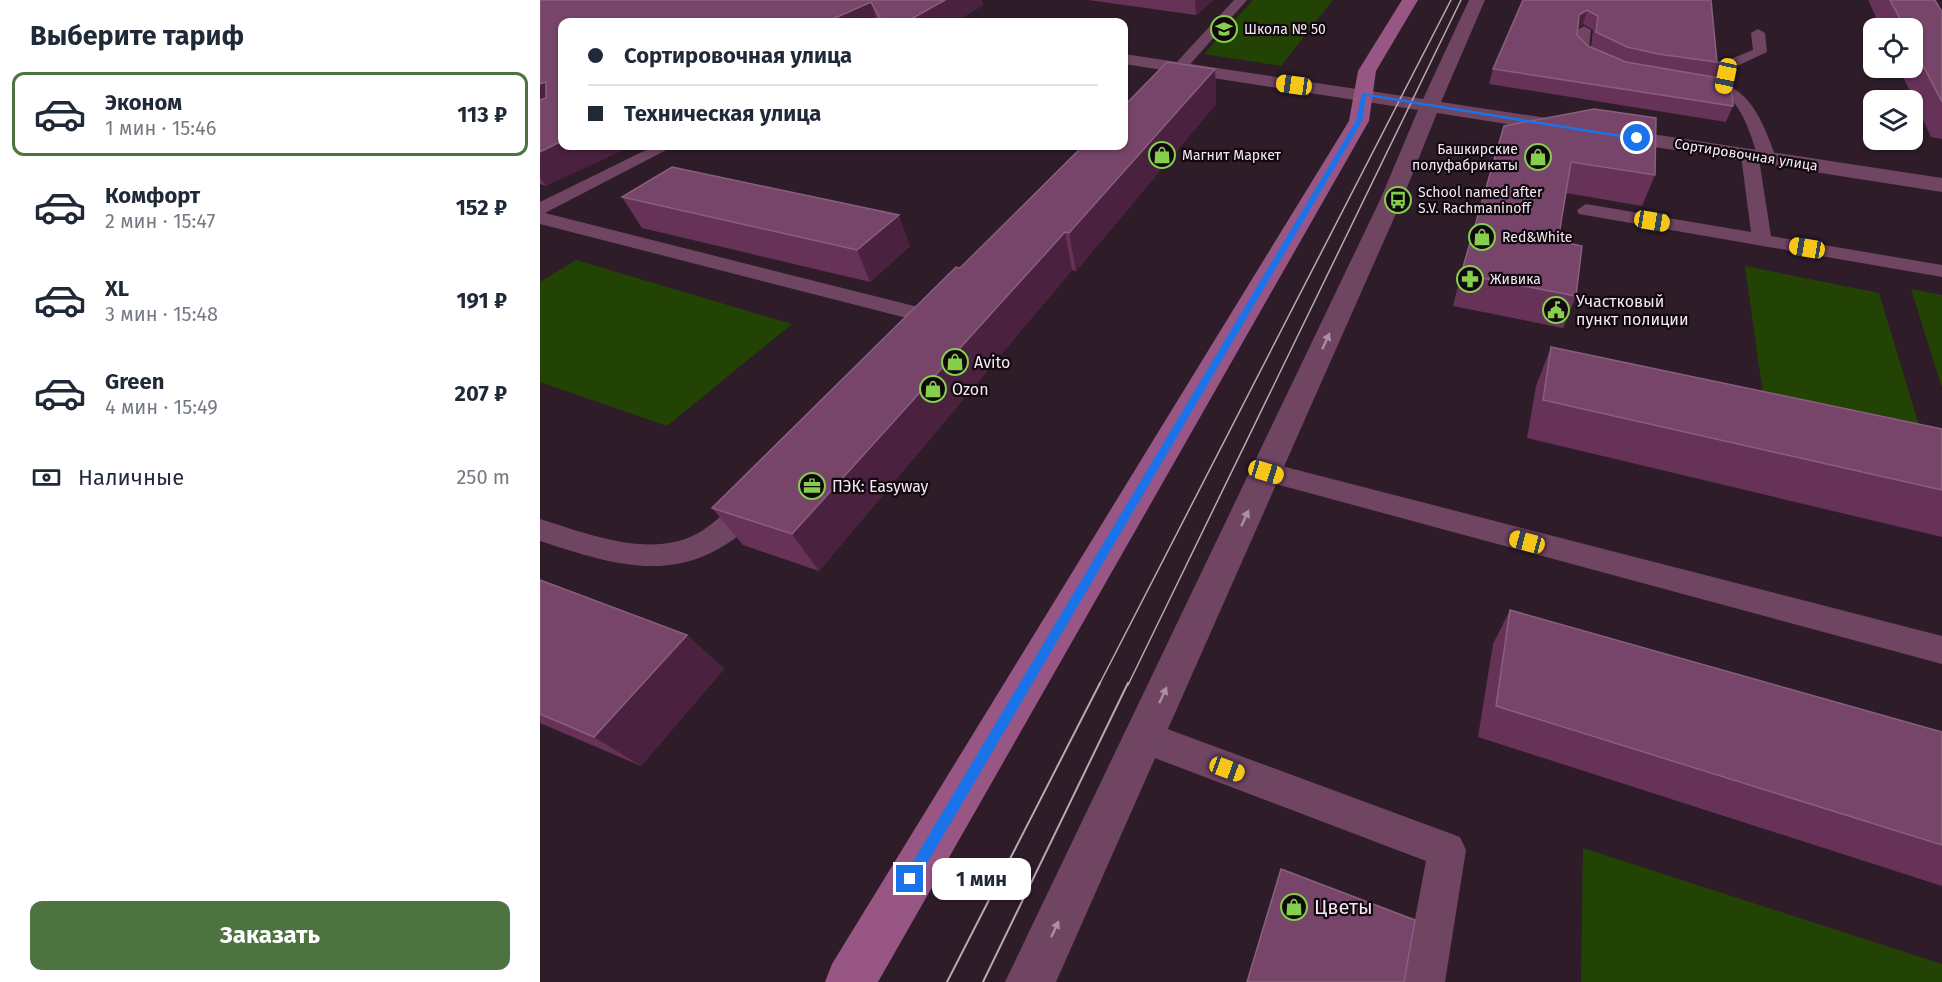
<!DOCTYPE html>
<html lang="ru">
<meta charset="utf-8">
<style>
body{margin:0;font-family:"Fira Sans",sans-serif;background:#f2f2f3;color:#1f2937;height:100vh;display:flex;flex-direction:column;font-size:22px;white-space:nowrap}
*{box-sizing:border-box;margin:0}
p{font-size:20px;color:#747a83}
.icon{flex:none;width:33px;height:33px;fill:none;stroke:currentColor;stroke-width:2;stroke-linecap:round;stroke-linejoin:round}
.map{position:relative;flex:1;overflow:hidden}
.drawer{display:flex;flex-direction:column;background:#fff;width:540px}
.drawer>*{flex:none}
.banner{position:absolute;left:18px;top:18px;width:570px;height:132px;border-radius:12px;box-shadow:0 2px 4px #0004;display:grid;align-content:center;height:132px;padding:0 30px;background:#fff}
.controls{position:absolute;left:1323px;top:18px;display:grid;gap:12px}
.controls a{display:grid;place-items:center;width:60px;height:60px;border-radius:12px;background:#fff;box-shadow:0 2px 4px #0004;font-size:30px}
.end{position:absolute;width:27px;height:27px;margin:-14px;border:8px solid #1a73e8;background:#fff;box-shadow:0 0 0 3px #fff}
.from{border-radius:50%}
.bubble{position:absolute;height:42px;border-radius:12px;background:#fff;box-shadow:0 2px 4px #0004;font-size:20px;font-weight:700;line-height:42px;text-align:center}
.car{position:absolute;width:18px;height:36px;margin:-18px -9px;border-radius:8px;box-shadow:0 0 4px 2px #0007;background:linear-gradient(#f5c518 24%,#345 0 40%,#f5c518 0 76%,#345 0 86%,#f5c518 0)}
.banner b{display:flex;align-items:center;gap:21px;height:57px;font-size:22px}
.banner b+b{border-top:2px solid #e0e1e3}
.banner i{width:15px;height:15px;background:#1f2937}
ul{padding:0;list-style:none}
li{display:flex;align-items:center;gap:18px;height:84px;margin:0 12px 9px;padding:0 18px;border:3px solid transparent;border-radius:12px}
li div{flex:1}
li b{display:block;font-size:22px}
li em{font-style:normal;font-weight:700}
li.current{border-color:#4d7440}
li>.icon{width:54px;height:54px;stroke-width:1.5}
h2{padding:0 30px;font-size:27px;line-height:72px}
.pay{display:flex;align-items:center;gap:15px;height:66px;padding:0 30px;font-size:22px}
.pay p{margin-inline-start:auto}
.button{display:flex;gap:12px;margin-top:auto;padding:12px 30px}
.button a{flex:1;height:69px;border-radius:12px;background:#4d7440;color:#fff;font-size:24px;font-weight:700;line-height:69px;text-align:center}
main{display:flex;flex:1;min-height:0}
.map>svg:first-child{display:block}
</style>
<main>
<section class="drawer">
<h2>Выберите тариф</h2>
<ul>
<li class="current"><svg class="icon" aria-label="car" viewBox="0 0 24 24"><path d="M5 17H2v-5l4-1 3-4h7l3 4 3 1v5h-3M9 17h6M6 11h13"/><circle cx="7" cy="17" r="2"/><circle cx="17" cy="17" r="2"/></svg><div><b>Эконом</b><p>1 мин · 15:46</p></div><em>113 ₽</em></li>
<li><svg class="icon" aria-label="car" viewBox="0 0 24 24"><path d="M5 17H2v-5l4-1 3-4h7l3 4 3 1v5h-3M9 17h6M6 11h13"/><circle cx="7" cy="17" r="2"/><circle cx="17" cy="17" r="2"/></svg><div><b>Комфорт</b><p>2 мин · 15:47</p></div><em>152 ₽</em></li>
<li><svg class="icon" aria-label="car" viewBox="0 0 24 24"><path d="M5 17H2v-5l4-1 3-4h7l3 4 3 1v5h-3M9 17h6M6 11h13"/><circle cx="7" cy="17" r="2"/><circle cx="17" cy="17" r="2"/></svg><div><b>XL</b><p>3 мин · 15:48</p></div><em>191 ₽</em></li>
<li><svg class="icon" aria-label="car" viewBox="0 0 24 24"><path d="M5 17H2v-5l4-1 3-4h7l3 4 3 1v5h-3M9 17h6M6 11h13"/><circle cx="7" cy="17" r="2"/><circle cx="17" cy="17" r="2"/></svg><div><b>Green</b><p>4 мин · 15:49</p></div><em>207 ₽</em></li>
</ul>
<div class="pay"><svg class="icon" aria-label="cash" viewBox="0 0 24 24"><path d="M3 7h18v10H3z"/><circle cx="12" cy="12" r="2"/></svg>Наличные<p>250 m</p></div>
<div class="button"><a>Заказать</a></div>
</section>
<div class="map">
<svg width="1402" height="982" viewBox="0 0 1402 982">
<rect width="100%" height="100%" fill="#2e1c29"/>
<g fill="#234305">
<path d="M713 0H793L741 66 664 54Z"/>
<path d="M36 260 252 324 127 426 0 382V282Z"/>
<path d="M1205 266 1339 293 1384 442 1225 409Z"/>
<path d="M1371 289 1402 295V388Z"/>
<path d="M1043 848 1402 964V982H1041Z"/>
</g>
<g fill="none" stroke-linecap="round" stroke-linejoin="round">
<g fill="#6f4562" fill-rule="evenodd">
<path d="M694 0H707L645 70H635L633 67 635 64Z"/>
<path d="M1044 26 1051 30 1049 48 1071 61 1073 64 1071 67H1061L1035 50 1037 30Z"/>
<path d="M1218 29 1225 33 1227 52 1195 67 1191 87C1216 100 1227 133 1236 158L1227 163 1219 159 1231 236 1402 265V277L1039 214 1037 210 1046 204 1211 232 1201 156 1210 151 1217 154C1210 133 1201 98 1176 91 1169 89 1160 90 1153 88L1150 85 1158 80 1177 82 1183 62 1213 50 1211 33Z"/>
<path d="M114 146H134L5 213 406 314 409 319 406 324 398 326 0 224V202Z"/>
<path d="M726 462 1402 636V664L717 479 713 472 717 465Z"/>
<path d="M216 492 226 495 230 503C222 518 207 529 194 539 131 585 68 563 0 541V519C48 534 113 560 160 532 179 521 196 499 216 492Z"/>
<path d="M603 720 920 837 926 850 905 982H863L886 861 591 749 586 737 591 725Z"/>
</g>
<path fill="#6f4562" fill-rule="evenodd" d="M929 0H945L901 102 1402 178V192L897 113 862 200 516 982H465L840 200 878 110 584 64V54L883 99Z"/>
<path fill="#985685" fill-rule="evenodd" d="M862 0H878L836 71 829 121 338 982H285L292 964 809 121 818 71Z"/>
<g stroke="#b7a9b2" stroke-width="1.5">
<path d="M559 685 911 0"/>
<path d="M588 685 921 0"/>
</g>
<g stroke="#b7a9b2" stroke-width="2">
<path d="M407 982 560 683"/>
<path d="M443 982 588 683"/>
</g>
</g>
<g fill="#673258" fill-rule="evenodd">
<path d="M0 0 443 5 415 22H22L6 186 0 184Z"/>
<path d="M548 0H673L656 15Z"/>
<path d="M983 0H1171L1177 62 1183 63 1176 78 1193 106 1186 122 949 84 953 69ZM1043 24 1053 30 1051 47 1048 46 1037 35 1038 28Z"/>
<path d="M1328 0H1395L1402 12V139L1391 137 1359 68H1372V28H1341Z"/>
<path d="M675 69 676 104 536 271 532 270 279 571 203 545 172 508 420 268Z"/>
<path d="M1054 109 1115 175 1102 206 1026 193 1018 241 1036 296 1023 328 913 306 921 274Z"/>
<path d="M82 197 370 246 330 282 102 228Z"/>
<path d="M1011 347 1402 429V537L987 438 996 386Z"/>
<path d="M0 580 147 635 184 669 101 766 0 723Z"/>
<path d="M970 610 1402 732V886L938 737 953 644Z"/>
</g>
<g fill="#4a213f">
<path d="M405 0H442L443 5 415 22H366Z"/>
<path d="M655 0H673L656 15Z"/>
<path d="M331 2 337 22H286Z"/>
<path d="M1047 10 1043 24 1035 30 1039 15Z"/>
<path d="M675 69 676 104 536 271 529 233Z"/>
<path d="M6 82 22 108 0 117V84Z"/>
<path d="M22 141V146H92L6 186 0 178V152Z"/>
<path d="M359 215 370 246 330 282 317 250Z"/>
<path d="M525 232 532 270 279 571 252 534Z"/>
<path d="M147 635 184 669 101 766 54 737Z"/>
</g>
<g fill="#764569" stroke="#8a5f7e" stroke-width="1.5">
<path d="M0 0H405L366 22H342L331 2 286 22H22V141L0 152V100L6 98V82L0 84Z"/>
<path d="M983 0H1171L1177 62 1183 63 1118 54 1087 47 1056 32 1058 16 1047 10 1039 15 1037 35 1048 46 1086 62 1179 78 1191 83 1193 106 953 69Z"/>
<path d="M1350 0H1395L1402 12V102L1372 44V28H1365Z"/>
<path d="M627 62 675 69 529 233 525 232 252 534 172 508 416 267 420 268 543 146H584V106Z"/>
<path d="M1054 109 1116 118 1115 175 1031 162 1018 241 1042 246 1036 296 921 274 964 126Z"/>
<path d="M132 167 359 215 317 250 82 197Z"/>
<path d="M1011 347 1402 429V490L1003 400Z"/>
<path d="M0 580 147 635 54 737 0 714Z"/>
<path d="M970 610 1402 732V845L956 706Z"/>
<path d="M741 869 875 920 864 982H707Z"/>
</g>
<defs><path id="oneway-solid" d="M-6-.8H1V-3.2L6.5 0L1 3.2V.8H-6Z" transform="scale(1.5)"/></defs>
<g fill="#ab8fa2">
<use href="#oneway-solid" transform="translate(786 341) rotate(-65)"/>
<use href="#oneway-solid" transform="translate(705 518) rotate(-65)"/>
<use href="#oneway-solid" transform="translate(623 695) rotate(-65)"/>
<use href="#oneway-solid" transform="translate(515 929) rotate(-65)"/>
</g>
<path fill="#1a73e8" d="M822 93 1100 138 1097 140 826 96 822 121 375 884H365V875L816 121Z"/>
<defs>
<symbol id="school-ring" viewBox="-11 -11 22 22"><circle r="9.5" fill="#11090f" stroke="#85cf4c" stroke-width="1.5"/><path d="M0-5L7-2L0 1L-7-2ZM-4 1L0 2.5L4 1V4Q0 6-4 4Z" fill="#85cf4c"/></symbol>
<symbol id="shop-ring" viewBox="-11 -11 22 22"><circle r="9.5" fill="#11090f" stroke="#85cf4c" stroke-width="1.5"/><path d="M-5-2.5h2.3a2.7 3.5 0 0 1 5.4 0H5L5.5 6h-11ZM-1.5-2.5h3a1.5 2.3 0 0 0-3 0Z" fill="#85cf4c"/></symbol>
<symbol id="bus-ring" viewBox="-11 -11 22 22"><circle r="9.5" fill="#11090f" stroke="#85cf4c" stroke-width="1.5"/><path d="M-5-6H5V4H4V6H2V4H-2V6H-4V4H-5ZM-3.5-4V0h7V-4ZM-3.5 1.2v1.5H-2V1.2ZM2 1.2v1.5H3.5V1.2Z" fill="#85cf4c"/></symbol>
<symbol id="pharmacy-ring" viewBox="-11 -11 22 22"><circle r="9.5" fill="#11090f" stroke="#85cf4c" stroke-width="1.5"/><path d="M-2-6h4v4h4v4h-4v4h-4v-4h-4v-4h4Z" fill="#85cf4c"/></symbol>
<symbol id="civic-ring" viewBox="-11 -11 22 22"><circle r="9.5" fill="#11090f" stroke="#85cf4c" stroke-width="1.5"/><path d="M-.6-6.5H3V-4.5H.6V-3L4-1V1h2V6H-6V1h2V-1L-.6-3ZM-1.2 2.5V6h2.4V2.5Z" fill="#85cf4c"/></symbol>
<symbol id="office-ring" viewBox="-11 -11 22 22"><circle r="9.5" fill="#11090f" stroke="#85cf4c" stroke-width="1.5"/><path d="M-6-3h4V-5.5h4V-3h4V5H-6ZM-1-4.5V-3h2v-1.5ZM-6 0V1H6V0Z" fill="#85cf4c"/></symbol>
</defs>
<g fill-rule="evenodd">
<use href="#school-ring" x="669" y="14" width="30" height="30"/>
<use href="#shop-ring" x="607" y="140" width="30" height="30"/>
<use href="#shop-ring" x="983" y="142" width="30" height="30"/>
<use href="#bus-ring" x="843" y="185" width="30" height="30"/>
<use href="#shop-ring" x="927" y="222" width="30" height="30"/>
<use href="#pharmacy-ring" x="915" y="264" width="30" height="30"/>
<use href="#civic-ring" x="1001" y="295" width="30" height="30"/>
<use href="#shop-ring" x="400" y="347" width="30" height="30"/>
<use href="#shop-ring" x="378" y="374" width="30" height="30"/>
<use href="#office-ring" x="257" y="471" width="30" height="30"/>
<use href="#shop-ring" x="739" y="892" width="30" height="30"/>
</g>
<g text-anchor="middle" dominant-baseline="central" stroke-width="4.5" stroke-linejoin="round" paint-order="stroke">
<g font-size="14" fill="#f5e9f1" stroke="#11090f" text-anchor="start">
<text x="704" y="29">Школа № 50</text>
<text x="978" y="149" text-anchor="end">Башкирские<tspan x="978" dy="16">полуфабрикаты</tspan></text>
<text x="642" y="155">Магнит Маркет</text>
<text x="878" y="192">School named after<tspan x="878" dy="16">S.V. Rachmaninoff</tspan></text>
<text x="962" y="237">Red&amp;White</text>
<text x="950" y="279">Живика</text>
</g>
<g font-size="14" fill="#f5e9f1" stroke="#11090f">
<text transform="translate(1206 155) rotate(9)">Сортировочная улица</text>
</g>
<g font-size="16" fill="#f5e9f1" stroke="#11090f" text-anchor="start">
<text x="1036" y="301">Участковый<tspan x="1036" dy="18">пункт полиции</tspan></text>
<text x="434" y="362">Avito</text>
<text x="412" y="389">Ozon</text>
<text x="292" y="486">ПЭК: Easyway</text>
</g>
<g font-size="20" fill="#f5e9f1" stroke="#11090f" text-anchor="start">
<text x="774" y="907">Цветы</text>
</g>
</g>
</svg>
<div class="controls">
<a><svg class="icon" aria-label="locate" viewBox="0 0 24 24"><circle cx="12" cy="12" r="6"/><path d="M12 2v4M12 18v4M2 12h4M18 12h4"/></svg></a>
<a><svg class="icon" aria-label="layers" viewBox="0 0 24 24"><path d="M12 4l9 5-9 5-9-5zM3 14l9 5 9-5"/></svg></a>
</div>
<i class="end from" style="left:1097px;top:138px"></i>
<i class="end" style="left:370px;top:879px"></i>
<div class="bubble" style="left:392px;top:858px;width:99px">1 мин</div>
<i class="car" style="left:1186px;top:76px;rotate:192deg"></i>
<i class="car" style="left:754px;top:85px;rotate:278deg"></i>
<i class="car" style="left:1112px;top:221px;rotate:100deg"></i>
<i class="car" style="left:1267px;top:248px;rotate:280deg"></i>
<i class="car" style="left:726px;top:472px;rotate:107deg"></i>
<i class="car" style="left:987px;top:542px;rotate:285deg"></i>
<i class="car" style="left:687px;top:769px;rotate:110deg"></i>
<div class="banner">
<b><i class="from"></i>Сортировочная улица</b>
<b><i></i>Техническая улица</b>
</div>
</div>
</main>
